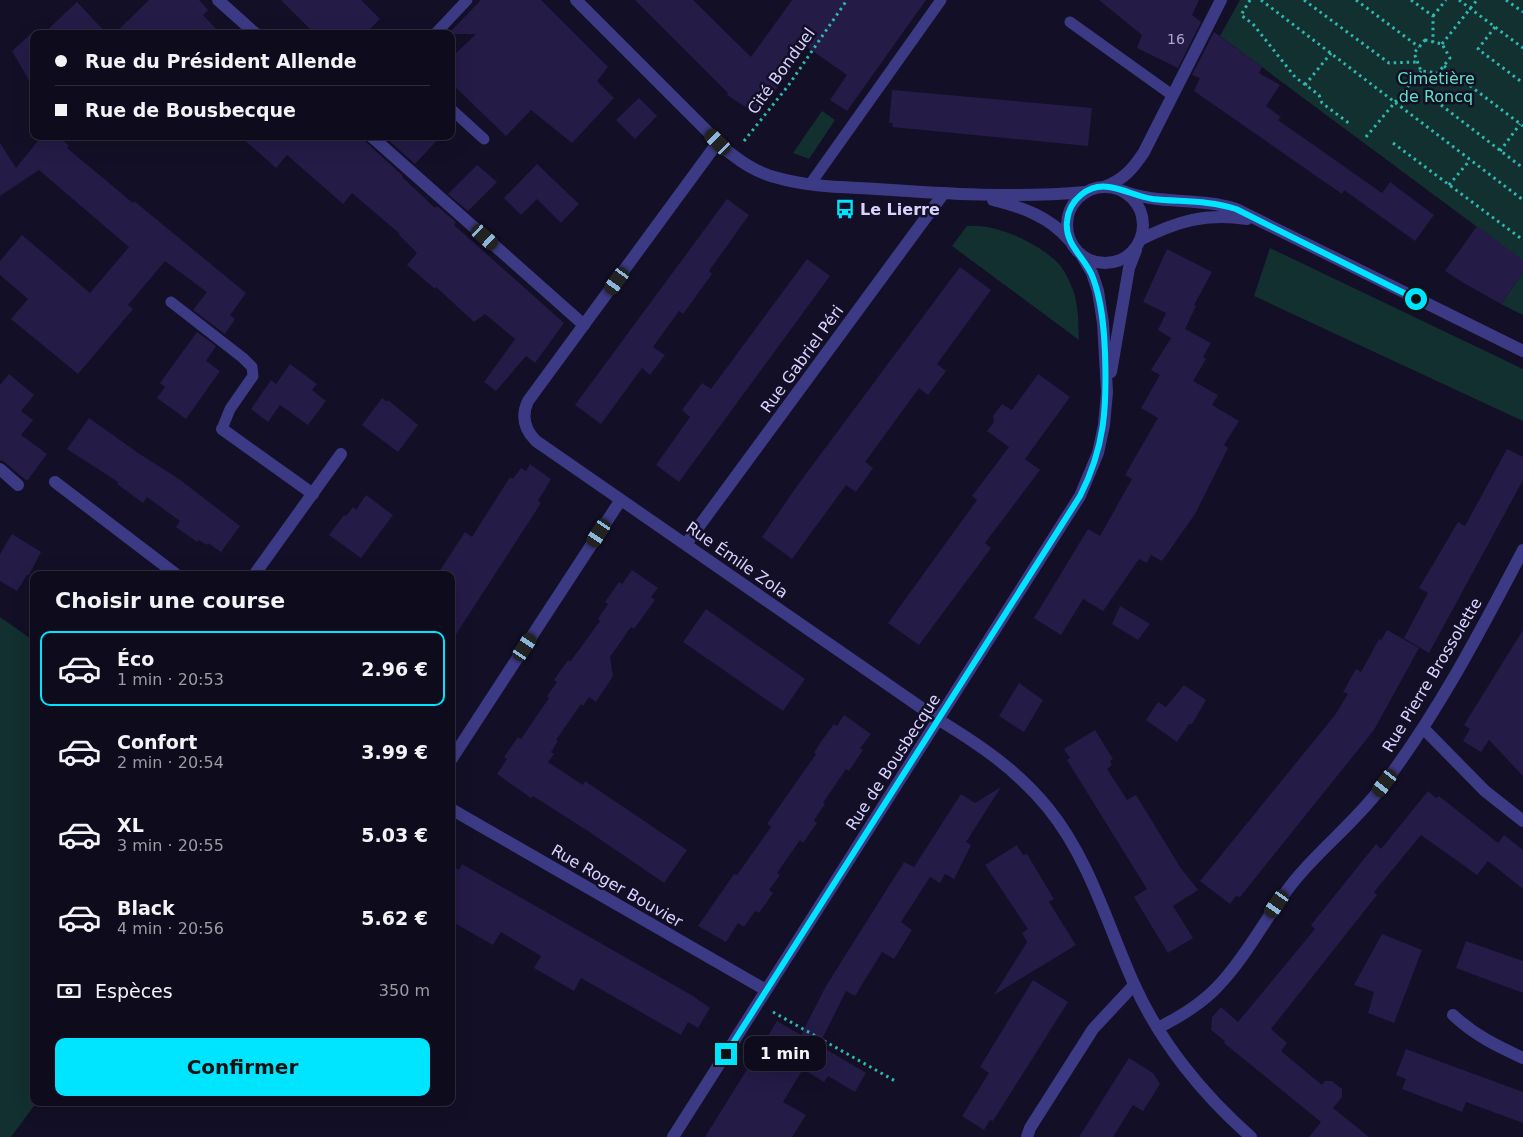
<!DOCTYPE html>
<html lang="fr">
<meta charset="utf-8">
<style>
body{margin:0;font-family:"DejaVu Sans",sans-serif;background:#171425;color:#f1f3f6;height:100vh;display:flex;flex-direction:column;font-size:19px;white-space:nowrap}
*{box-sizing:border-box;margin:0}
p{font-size:16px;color:#9b9ba3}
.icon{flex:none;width:28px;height:28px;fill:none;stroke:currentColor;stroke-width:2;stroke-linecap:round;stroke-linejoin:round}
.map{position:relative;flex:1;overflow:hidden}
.drawer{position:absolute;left:30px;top:571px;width:425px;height:535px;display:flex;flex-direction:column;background:#0e0b1c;border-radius:10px;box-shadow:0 5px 20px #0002,0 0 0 1px #2e2b3b}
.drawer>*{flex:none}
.banner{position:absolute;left:30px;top:30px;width:425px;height:110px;border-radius:10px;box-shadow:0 5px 20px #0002,0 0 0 1px #2e2b3b;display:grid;align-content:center;height:110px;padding:0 25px;background:#0e0b1c}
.end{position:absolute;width:22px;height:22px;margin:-11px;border:6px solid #00e5ff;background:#111;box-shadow:0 0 0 2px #111}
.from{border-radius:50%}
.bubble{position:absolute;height:35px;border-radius:10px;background:#0e0b1c;box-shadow:0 5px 20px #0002,0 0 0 1px #2e2b3b;font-size:16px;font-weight:600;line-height:35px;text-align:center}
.car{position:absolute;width:15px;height:30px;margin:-15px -8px;border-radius:6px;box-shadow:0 0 4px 1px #0007;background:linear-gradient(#222 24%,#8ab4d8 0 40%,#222 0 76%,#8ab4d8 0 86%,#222 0)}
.banner b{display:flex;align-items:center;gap:18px;height:48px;font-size:19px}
.banner b+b{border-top:1px solid #2e2b3b}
.banner i{width:12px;height:12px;background:#f1f3f6}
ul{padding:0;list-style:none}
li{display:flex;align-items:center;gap:15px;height:75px;margin:0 10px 8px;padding:0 15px;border:2px solid transparent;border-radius:10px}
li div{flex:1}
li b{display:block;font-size:19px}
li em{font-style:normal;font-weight:600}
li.selected{border-color:#00e5ff}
li>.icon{width:45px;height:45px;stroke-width:1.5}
h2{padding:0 25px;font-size:22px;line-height:60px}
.pay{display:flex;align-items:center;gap:12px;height:55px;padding:0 25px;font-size:19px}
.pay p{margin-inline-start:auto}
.primary-button{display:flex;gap:10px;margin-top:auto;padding:10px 25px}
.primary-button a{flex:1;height:58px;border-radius:10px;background:#00e5ff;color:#111;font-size:20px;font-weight:600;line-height:58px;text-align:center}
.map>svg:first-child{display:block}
</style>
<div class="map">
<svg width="1523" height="1137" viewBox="0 0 1523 1137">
<rect width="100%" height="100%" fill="#130f26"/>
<g fill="#12302f">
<path d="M1240 0H1523V261L1220 36Z"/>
<path d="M822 111 835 120 809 159 793 153Z"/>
<path d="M967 226C996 223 1038 243 1058 263 1064 269 1070 282 1073 290 1079 306 1078 324 1079 340L952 246Z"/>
<path d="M1270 248 1523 369V421L1254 296Z"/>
<path d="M1523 273V315L1501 304Z"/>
<path d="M0 617 34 641V1102L36 1103 11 1137H0Z"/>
</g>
<g fill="#241b47">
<path d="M149 0H199L208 10 203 15 221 34H114Z"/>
<path d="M281 0H361L380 19 365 34H315Z"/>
<path d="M481 0H541L608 67 597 81 614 98 572 143 531 110 506 136 451 83V58L476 34H448Z"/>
<path d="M635 0H693L751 57 792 0H926L847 111 830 100 847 75 807 47 758 115 727 95 728 93Z"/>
<path d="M1099 0H1199L1192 15 1201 22 1178 68 1137 48 1142 35Z"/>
<path d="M77 2 107 34H43Z"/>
<path d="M34 31V89L12 51Z"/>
<path d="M1214 32 1262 67 1259 73 1280 85 1266 106 1281 117 1278 120 1382 193 1390 182 1434 215 1415 241 1344 190 1342 194 1194 91 1200 78 1192 75Z"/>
<path d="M892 90 1092 108 1088 146 892 127 893 123H889Z"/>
<path d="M639 98 657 116 635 139 616 120Z"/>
<path d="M42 136H57L69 146 67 148 133 203 134 201 246 293 230 315 235 319 225 334 193 310 207 292 165 261 128 305 133 309 78 374 11 319 28 299 0 275V261L22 235 90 293 129 247 39 170 0 196V143L16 168Z"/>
<path d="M240 136H363L366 142 403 176 402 177 435 208 437 206 456 222 454 225 564 323 535 363 526 356 496 391 484 382 515 339 485 314 474 322 436 287 435 289 407 265 417 253 399 235 400 234 352 193 343 204 287 155 276 168Z"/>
<path d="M384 136H441L415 164Z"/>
<path d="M537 164 579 204 561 223 537 199 521 215 504 198Z"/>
<path d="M477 165 497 182 468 211 448 194Z"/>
<path d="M727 199 749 215 709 271 712 274 683 314 679 311 653 347 665 355 650 375 642 368 601 424 575 405Z"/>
<path d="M1477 226 1523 260V273L1501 304 1462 282 1445 271Z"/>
<path d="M1167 249 1212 272 1194 305 1196 306 1185 329 1211 343 1203 357 1206 359 1193 381 1218 395 1212 405 1239 421 1224 445 1228 448 1195 514 1162 561 1151 555 1147 563 1139 559 1103 611 1083 599 1061 635 1034 618 1088 529 1100 536 1132 479 1125 475 1158 418 1141 408 1160 375 1151 370 1171 338 1158 330 1166 313 1143 302Z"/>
<path d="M807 259 830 276 679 482 656 465 690 417 682 410 702 383 711 389Z"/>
<path d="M960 267 991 290 937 364 946 371 928 395 919 388 865 462 873 468 856 492 846 485 792 559 762 537 797 486Z"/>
<path d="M197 332 216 346 206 361 220 371 186 419 157 398 165 387 160 383Z"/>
<path d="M290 364 317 384 312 390 326 401 308 425 280 405 268 422 251 409 271 380 276 384Z"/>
<path d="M9 374 34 395 21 411 33 420 21 435 47 454 27 481 2 460 0 461V385Z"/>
<path d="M1038 374 1070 397 1025 459 1040 470 985 543 991 548 919 645 888 623 977 500 972 496 1009 447 987 431 994 422 993 416 1002 404 1012 410Z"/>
<path d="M382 398 387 402 388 400 418 425 398 452 362 425Z"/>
<path d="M89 418 138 453 179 479 240 526 221 552 208 543 207 545 199 540 197 542 176 527 180 521 147 497 143 503 117 484 118 482 67 449Z"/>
<path d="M1507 449 1523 457V480L1429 653 1404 638 1428 593 1419 588 1458 522 1465 526Z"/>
<path d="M530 464 551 479 538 501 541 503 451 642V575H437L465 532 472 537 510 477 513 479 521 468 526 471Z"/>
<path d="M366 495 393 515 361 558 329 535 344 515 346 516 353 507 356 510Z"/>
<path d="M12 534 41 552 29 575H27L17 591 0 581V554Z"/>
<path d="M632 570 658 588 651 597 655 600 634 629 631 627 610 657 613 676 596 702 589 697 583 706 581 704 556 740 558 741 551 752 554 754 548 762 583 785 585 781 687 850 664 883 588 831 533 796 531 798 497 774 507 759 504 757 518 737 521 739 549 698 547 696 557 682 554 680 568 660 570 662 600 621 598 619 608 604 605 602 619 582 622 584Z"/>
<path d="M1120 606 1150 624 1138 640 1112 624Z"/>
<path d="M706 609 805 679 783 711 683 642Z"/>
<path d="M1387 630 1419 648 1374 730 1240 897 1236 896 1230 904 1200 881 1335 715 1348 694 1343 692 1356 669 1361 672 1379 639 1381 640Z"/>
<path d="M1523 630V776L1489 740 1481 752 1463 741 1470 729 1464 725Z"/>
<path d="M1019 683 1043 700 1024 732 999 716Z"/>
<path d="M1184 685 1206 700 1192 724H1189L1177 742 1146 720 1158 702 1166 707Z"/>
<path d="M844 715 871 734 860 748 863 750 849 771 846 769 823 803 825 804 814 820 817 823 803 843 800 840 777 873 780 875 769 890 773 893 759 913 755 911 744 927 738 923 726 942 698 926 734 874 737 875 771 827 767 824 816 754 814 753 820 743 834 724 837 726Z"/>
<path d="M1095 730 1113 759 1110 761 1112 765 1107 769 1127 800 1136 795 1180 867 1198 890 1173 906 1193 938 1168 953 1134 897 1147 889 1067 760 1070 758 1064 749Z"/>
<path d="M1001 787 966 842 971 845 954 879 945 874 940 883 930 877 901 922 912 930 894 959 882 952 855 996 846 991 819 1045 866 1073 855 1092 828 1076 824 1082 803 1069 783 1102 806 1115 792 1137H705L777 1021 801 1035 826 986 904 862 914 867 961 794 975 803Z"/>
<path d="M1428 791 1436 798 1439 796 1498 843 1504 835 1523 850V889L1488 861 1477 875 1421 835 1374 892 1377 895 1271 1029 1287 1043 1281 1051 1322 1085 1325 1081H1332L1342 1089V1097L1333 1108 1369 1137H1309L1321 1122 1224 1043 1225 1041 1211 1030 1212 1017 1221 1007 1238 1022 1315 929 1311 925 1376 844 1381 849Z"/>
<path d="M1017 845 1023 855 1027 854 1054 899 1049 902 1076 945 994 995 1027 942 1022 933 1028 929 985 865Z"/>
<path d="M462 864 693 996 710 1008 698 1028 688 1022 681 1035 581 978 574 991 534 968 541 956 501 932 493 945 451 921V866L459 870Z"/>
<path d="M1382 934 1422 950 1394 1023 1368 1013 1374 992 1354 985Z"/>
<path d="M1466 941 1523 961V993L1456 968Z"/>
<path d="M1033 980 1068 1002 993 1121 990 1120 984 1130 962 1116 989 1073 980 1067Z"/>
<path d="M1406 1049 1523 1092V1123L1466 1102 1462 1112 1402 1089 1406 1079 1396 1075Z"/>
<path d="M1129 1058 1153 1073 1160 1084 1143 1111 1133 1105 1113 1137H1079Z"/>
</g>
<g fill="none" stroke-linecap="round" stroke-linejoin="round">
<g stroke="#2fb8b0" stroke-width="3" stroke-dasharray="2.5 4" stroke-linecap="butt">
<path d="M1250 0 1241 15 1253 24 1295 77 1319 95 1322 103 1350 124"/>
<path d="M1261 0 1523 200"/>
<path d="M1304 0 1389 63 1417 62"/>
<path d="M1356 0 1419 47"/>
<path d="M1411 0 1433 16V42"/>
<path d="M1459 0 1523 48"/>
<path d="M1506 0 1523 12"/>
<path d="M1433 16 1446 0"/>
<path d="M1495 27 1478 49 1523 83"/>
<path d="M1425 40 1442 44 1450 58 1438 73 1421 71 1414 53Z"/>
<path d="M1442 44 1477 0"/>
<path d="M1444 66 1523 126"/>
<path d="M1305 85 1331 53"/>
<path d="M1441 105 1523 168"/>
<path d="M1366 137 1421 71"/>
<path d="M744 141 788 86 847 0"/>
<path d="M1393 143 1523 240"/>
<path d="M1500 151 1520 124"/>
<path d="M1449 185 1470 160"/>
<path d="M773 1012 897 1082"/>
</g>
<g stroke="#3d3a85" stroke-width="11">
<path d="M1070 22 1172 95"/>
<path d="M435 34 467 0"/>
<path d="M451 109 484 139"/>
<path d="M811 183 941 0"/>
<path d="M171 302 243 358 252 367 253 376 230 409 222 429"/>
</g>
<g stroke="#3d3a85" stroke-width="12">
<path d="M218 0 256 34"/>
<path d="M371 136 584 325"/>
<path d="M718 142 528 401C521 416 524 429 536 441L939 720C980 745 1017 770 1048 808 1090 860 1107 924 1134 984 1160 1042 1203 1095 1251 1137"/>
<path d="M1123 191C1159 205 1198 197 1236 209L1523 351"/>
<path d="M1140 240C1177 221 1205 213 1247 219"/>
<path d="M222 429 313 494"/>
<path d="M0 469 18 485"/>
<path d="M55 482 177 575"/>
<path d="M686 544 944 193"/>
<path d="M254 575 341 454"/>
<path d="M1423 728 1485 791 1523 821"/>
<path d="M451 760 620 501"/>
<path d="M451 809 766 990"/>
<path d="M1453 1015C1474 1035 1497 1046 1523 1058"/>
<path d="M1158 1028C1181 1016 1203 1003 1220 984 1249 953 1268 913 1295 880 1321 848 1354 823 1380 789 1436 716 1480 632 1523 550"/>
<path d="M1027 1137 1030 1128 1093 1029 1134 985"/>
</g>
<g stroke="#3d3a85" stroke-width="12">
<path d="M576 0 725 149C741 162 757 173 778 178 809 187 844 187 876 189 947 194 1016 198 1086 192"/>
<circle cx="1105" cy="225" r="38"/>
<path d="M1104 187C1123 180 1133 169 1144 152L1221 0"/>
<path d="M993 200C1022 207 1050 217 1069 240"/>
<path d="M1111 372 1129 268 1136 250"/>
<path d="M673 1137 1080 496 1098 453 1104 425 1107 392 1103 323 1098 291 1092 273 1082 256"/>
</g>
</g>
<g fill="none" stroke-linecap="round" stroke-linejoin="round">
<path stroke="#00e5ff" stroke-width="6" d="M726 1054 1080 496C1105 447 1107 407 1105 353 1104 328 1102 302 1093 278 1086 258 1064 245 1067 221 1069 200 1088 184 1109 187 1124 189 1138 197 1153 199 1182 202 1208 200 1236 209L1416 299"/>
</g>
<defs>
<symbol id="bus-bare" viewBox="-9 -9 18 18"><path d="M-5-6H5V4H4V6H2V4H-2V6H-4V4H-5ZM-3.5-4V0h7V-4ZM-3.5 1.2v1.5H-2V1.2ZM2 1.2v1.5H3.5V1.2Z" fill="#00e5ff" stroke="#130f26" stroke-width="2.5" paint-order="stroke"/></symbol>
</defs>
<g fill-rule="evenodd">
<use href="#bus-bare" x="831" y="195" width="28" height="28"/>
</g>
<g text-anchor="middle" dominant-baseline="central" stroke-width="5" stroke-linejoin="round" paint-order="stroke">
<g font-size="14" fill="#aca6d1">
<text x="1176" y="39">16</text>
</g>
<g font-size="16" fill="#d9d4ff" stroke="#130f26">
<text transform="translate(781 71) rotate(-54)">Cité Bonduel</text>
<text transform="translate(802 359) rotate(-54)">Rue Gabriel Péri</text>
<text transform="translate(737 560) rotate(35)">Rue Émile Zola</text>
<text transform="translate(1432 675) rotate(-59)">Rue Pierre Brossolette</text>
<text transform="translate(893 762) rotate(-57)">Rue de Bousbecque</text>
<text transform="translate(617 886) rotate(30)">Rue Roger Bouvier</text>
</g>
<g font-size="16" fill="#5fe0c0" stroke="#130f26">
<text x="1436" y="78">Cimetière<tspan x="1436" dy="18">de Roncq</tspan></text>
</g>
<g font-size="16" font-weight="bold" fill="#d9d4ff" stroke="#130f26" text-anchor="start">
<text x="860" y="209">Le Lierre</text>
</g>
</g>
</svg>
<i class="end from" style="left:1416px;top:299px"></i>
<i class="end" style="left:726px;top:1054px"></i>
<div class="bubble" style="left:744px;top:1036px;width:82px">1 min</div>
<i class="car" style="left:718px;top:142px;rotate:315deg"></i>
<i class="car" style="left:485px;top:237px;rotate:132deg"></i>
<i class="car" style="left:617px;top:281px;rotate:216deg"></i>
<i class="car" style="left:599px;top:533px;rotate:213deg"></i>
<i class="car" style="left:525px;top:647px;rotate:33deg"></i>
<i class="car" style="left:1385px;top:783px;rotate:217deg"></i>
<i class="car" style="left:1277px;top:904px;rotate:215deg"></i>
<div class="banner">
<b><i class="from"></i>Rue du Président Allende</b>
<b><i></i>Rue de Bousbecque</b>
</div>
<section class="drawer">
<h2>Choisir une course</h2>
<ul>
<li class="selected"><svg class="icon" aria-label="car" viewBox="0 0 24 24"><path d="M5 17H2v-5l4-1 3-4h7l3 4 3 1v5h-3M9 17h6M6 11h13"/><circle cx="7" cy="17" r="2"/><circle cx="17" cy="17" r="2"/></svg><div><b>Éco</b><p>1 min · 20:53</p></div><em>2.96 €</em></li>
<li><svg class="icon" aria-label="car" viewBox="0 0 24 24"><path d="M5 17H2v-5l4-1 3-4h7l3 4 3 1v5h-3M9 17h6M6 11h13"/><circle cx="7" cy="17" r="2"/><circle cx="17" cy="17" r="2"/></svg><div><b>Confort</b><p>2 min · 20:54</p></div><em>3.99 €</em></li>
<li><svg class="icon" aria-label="car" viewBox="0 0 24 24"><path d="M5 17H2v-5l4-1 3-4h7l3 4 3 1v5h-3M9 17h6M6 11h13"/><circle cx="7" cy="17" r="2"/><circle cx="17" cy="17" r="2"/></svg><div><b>XL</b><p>3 min · 20:55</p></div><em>5.03 €</em></li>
<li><svg class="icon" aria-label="car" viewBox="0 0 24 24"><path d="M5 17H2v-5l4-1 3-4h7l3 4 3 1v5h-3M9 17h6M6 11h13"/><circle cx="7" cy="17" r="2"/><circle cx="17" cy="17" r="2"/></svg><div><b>Black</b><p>4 min · 20:56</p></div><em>5.62 €</em></li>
</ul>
<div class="pay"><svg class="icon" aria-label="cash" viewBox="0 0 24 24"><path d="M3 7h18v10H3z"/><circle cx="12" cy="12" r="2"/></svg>Espèces<p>350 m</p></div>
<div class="primary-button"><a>Confirmer</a></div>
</section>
</div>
